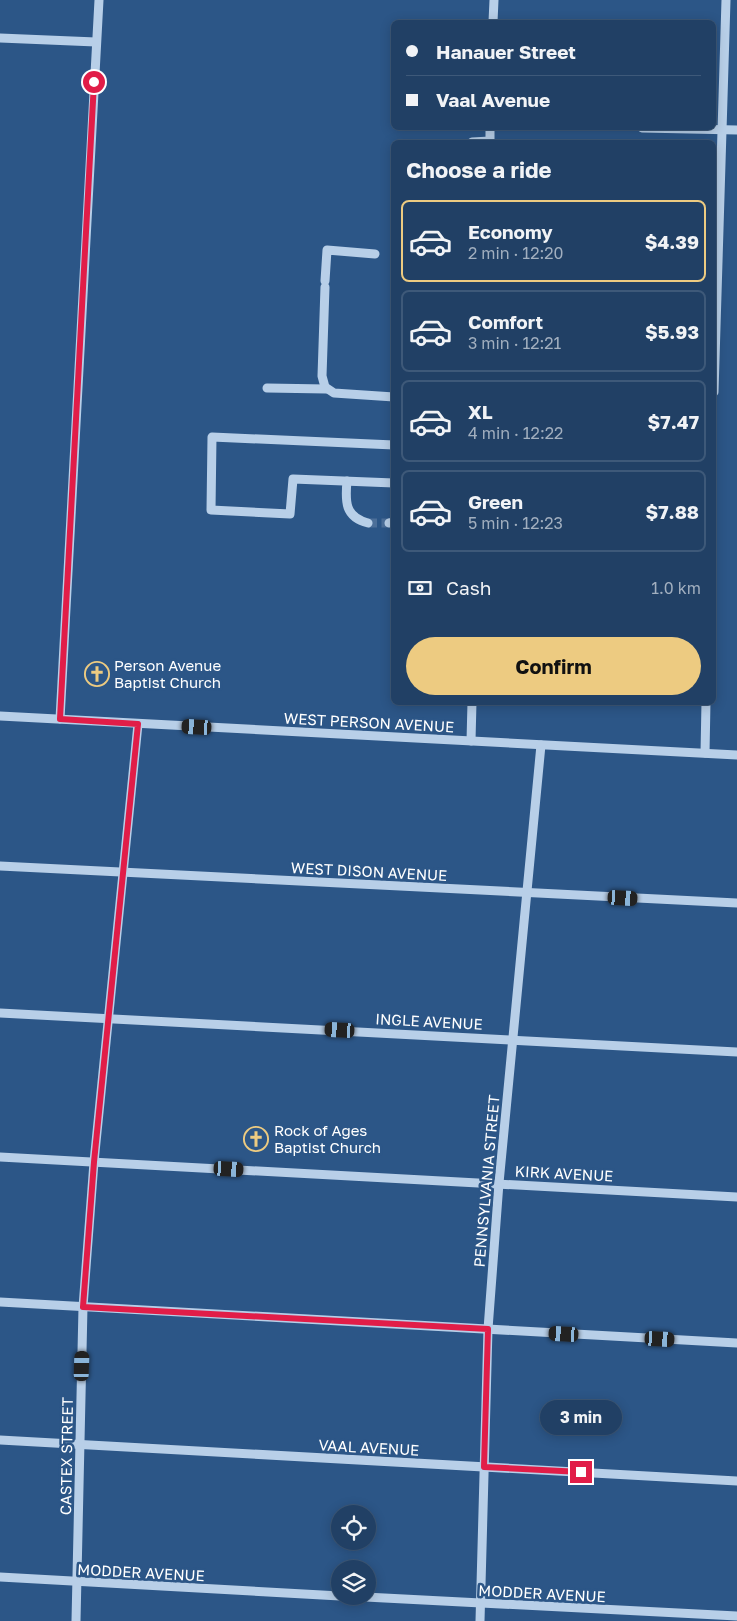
<!DOCTYPE html>
<meta charset="utf-8">
<style>
body{margin:0;font-family:"Golos Text",sans-serif;background:#29476b;color:#f1f3f6;height:100vh;display:flex;flex-direction:column;font-size:19px;white-space:nowrap}
*{box-sizing:border-box;margin:0}
p{font-size:16px;color:#a2afbf}
.icon{flex:none;width:28px;height:28px;fill:none;stroke:currentColor;stroke-width:2;stroke-linecap:round;stroke-linejoin:round}
.map{position:relative;flex:1;overflow:hidden}
.details{position:absolute;left:391px;top:140px;width:325px;height:565px;display:flex;flex-direction:column;background:#214065;border-radius:8px;box-shadow:0 2px 12px #0003,0 0 0 1px #3e5979}
.details>*{flex:none}
.guide{position:absolute;left:391px;top:20px;width:325px;height:110px;border-radius:8px;box-shadow:0 2px 12px #0003,0 0 0 1px #3e5979;display:grid;align-content:center;height:110px;padding:0 15px;background:#214065}
.controls{position:absolute;left:331px;top:1505px;display:grid;gap:10px}
.controls a{display:grid;place-items:center;width:45px;height:45px;border-radius:50%;background:#214065;box-shadow:0 2px 12px #0003,0 0 0 1px #3e5979;font-size:25px}
.end{position:absolute;width:22px;height:22px;margin:-11px;border:6px solid #e11d48;background:#fff;box-shadow:0 0 0 2px #fff}
.from{border-radius:50%}
.bubble{position:absolute;height:35px;border-radius:18px;background:#214065;box-shadow:0 2px 12px #0003,0 0 0 1px #3e5979;font-size:16px;font-weight:700;line-height:35px;text-align:center}
.car{position:absolute;width:15px;height:30px;margin:-15px -8px;border-radius:6px;box-shadow:0 0 4px 1px #0007;background:linear-gradient(#222 24%,#8ab4d8 0 40%,#222 0 76%,#8ab4d8 0 86%,#222 0)}
.guide b{display:flex;align-items:center;gap:18px;height:48px;font-size:19px}
.guide b+b{border-top:1px solid #3e5979}
.guide i{width:12px;height:12px;background:#f1f3f6}
ul{padding:0;list-style:none}
li{display:flex;align-items:center;gap:15px;height:82px;margin:0 10px 8px;padding:0 5px;border:2px solid #3e5979;border-radius:8px}
li div{flex:1}
li b{display:block;font-size:19px}
li em{font-style:normal;font-weight:700}
li.on{border-color:#edcb81}
li>.icon{width:45px;height:45px;stroke-width:1.5}
h2{padding:0 15px;font-size:22px;line-height:60px}
.pay{display:flex;align-items:center;gap:12px;height:55px;padding:0 15px;font-size:19px}
.pay p{margin-inline-start:auto}
.cta{display:flex;gap:10px;margin-top:auto;padding:10px 15px}
.cta a{flex:1;height:58px;border-radius:30px;background:#edcb81;color:#111;font-size:20px;font-weight:700;line-height:58px;text-align:center}
.map>svg:first-child{display:block}
</style>
<div class="map">
<svg width="737" height="1621" viewBox="0 0 737 1621">
<rect width="100%" height="100%" fill="#2c5687"/>
<g fill="none" stroke-linecap="round" stroke-linejoin="round">
<path stroke="#4c6f99" stroke-width="9" stroke-dasharray="9 4.5" stroke-linecap="butt" d="M368 523H389"/>
<g stroke="#b8cfe8" stroke-width="9">
<path d="M493 22 494 0"/>
<path d="M0 38 96 42"/>
<path d="M642 128 737 130"/>
<path d="M472 142 490 141"/>
<path d="M490 142V128"/>
<path d="M325 281 327 250 375 254"/>
<path d="M325 287 322 376 325 387 334 393 394 397"/>
<path d="M267 388 326 389"/>
<path d="M714 392 726 0"/>
<path d="M394 445 212 437 211 510 290 514 293 479 394 483"/>
<path d="M347 481C345 502 345 517 368 523"/>
<path d="M389 523 394 522"/>
<path d="M0 716 737 755"/>
<path d="M60 719 99 0"/>
<path d="M471 741 472 702"/>
<path d="M705 753 706 702"/>
<path d="M0 866 737 903"/>
<path d="M0 1013 737 1052"/>
<path d="M0 1157 737 1197"/>
<path d="M0 1302 737 1343"/>
<path d="M0 1440 737 1481"/>
<path d="M0 1577 340 1596"/>
<path d="M346 1596 737 1616"/>
<path d="M76 1621 83 1307 94 1162 138 724"/>
<path d="M480 1621 488 1329 499 1183 541 745"/>
</g>
</g>
<g fill="none" stroke-linecap="round" stroke-linejoin="round">
<path stroke="#e11d48" stroke-width="6" d="M94 82 60 719 138 724 94 1162 83 1307 488 1329 484 1467 581 1472"/>
</g>
<defs>
<symbol id="church-ring" viewBox="-11 -11 22 22"><circle r="9.5" fill="#2c5687" stroke="#edcb81" stroke-width="1.5"/><path d="M-1.2-6h2.4v3.5h3.3v2.4h-3.3V6h-2.4V-.1h-3.3v-2.4h3.3Z" fill="#edcb81"/></symbol>
</defs>
<g fill-rule="evenodd">
<use href="#church-ring" x="83" y="660" width="28" height="28"/>
<use href="#church-ring" x="242" y="1125" width="28" height="28"/>
</g>
<g text-anchor="middle" dominant-baseline="central" stroke-width="5" stroke-linejoin="round" paint-order="stroke">
<g font-size="15" fill="#fff" stroke="#2c5687" text-anchor="start">
<text x="114" y="665">Person Avenue<tspan x="114" dy="17">Baptist Church</tspan></text>
<text x="274" y="1130">Rock of Ages<tspan x="274" dy="17">Baptist Church</tspan></text>
</g>
<g font-size="15" fill="#fff" stroke="#2c5687">
<text transform="translate(369 722) rotate(3)">WEST PERSON AVENUE</text>
<text transform="translate(369 871) rotate(3)">WEST DISON AVENUE</text>
<text transform="translate(429 1021) rotate(3)">INGLE AVENUE</text>
<text transform="translate(564 1173) rotate(3)">KIRK AVENUE</text>
<text transform="translate(486 1181) rotate(-85)">PENNSYLVANIA STREET</text>
<text transform="translate(369 1447) rotate(3)">VAAL AVENUE</text>
<text transform="translate(66 1456) rotate(-89)">CASTEX STREET</text>
<text transform="translate(141 1572) rotate(3)">MODDER AVENUE</text>
<text transform="translate(542 1593) rotate(3)">MODDER AVENUE</text>
</g>
</g>
</svg>
<div class="controls">
<a><svg class="icon" aria-label="locate" viewBox="0 0 24 24"><circle cx="12" cy="12" r="6"/><path d="M12 2v4M12 18v4M2 12h4M18 12h4"/></svg></a>
<a><svg class="icon" aria-label="layers" viewBox="0 0 24 24"><path d="M12 4l9 5-9 5-9-5zM3 14l9 5 9-5"/></svg></a>
</div>
<i class="end from" style="left:94px;top:82px"></i>
<i class="end" style="left:581px;top:1472px"></i>
<div class="bubble" style="left:540px;top:1400px;width:82px">3 min</div>
<i class="car" style="left:197px;top:727px;rotate:273deg"></i>
<i class="car" style="left:623px;top:898px;rotate:93deg"></i>
<i class="car" style="left:340px;top:1030px;rotate:273deg"></i>
<i class="car" style="left:229px;top:1169px;rotate:93deg"></i>
<i class="car" style="left:564px;top:1334px;rotate:273deg"></i>
<i class="car" style="left:660px;top:1339px;rotate:93deg"></i>
<i class="car" style="left:82px;top:1366px;rotate:2deg"></i>
<div class="guide">
<b><i class="from"></i>Hanauer Street</b>
<b><i></i>Vaal Avenue</b>
</div>
<section class="details">
<h2>Choose a ride</h2>
<ul>
<li class="on"><svg class="icon" aria-label="car" viewBox="0 0 24 24"><path d="M5 17H2v-5l4-1 3-4h7l3 4 3 1v5h-3M9 17h6M6 11h13"/><circle cx="7" cy="17" r="2"/><circle cx="17" cy="17" r="2"/></svg><div><b>Economy</b><p>2 min · 12:20</p></div><em>$4.39</em></li>
<li><svg class="icon" aria-label="car" viewBox="0 0 24 24"><path d="M5 17H2v-5l4-1 3-4h7l3 4 3 1v5h-3M9 17h6M6 11h13"/><circle cx="7" cy="17" r="2"/><circle cx="17" cy="17" r="2"/></svg><div><b>Comfort</b><p>3 min · 12:21</p></div><em>$5.93</em></li>
<li><svg class="icon" aria-label="car" viewBox="0 0 24 24"><path d="M5 17H2v-5l4-1 3-4h7l3 4 3 1v5h-3M9 17h6M6 11h13"/><circle cx="7" cy="17" r="2"/><circle cx="17" cy="17" r="2"/></svg><div><b>XL</b><p>4 min · 12:22</p></div><em>$7.47</em></li>
<li><svg class="icon" aria-label="car" viewBox="0 0 24 24"><path d="M5 17H2v-5l4-1 3-4h7l3 4 3 1v5h-3M9 17h6M6 11h13"/><circle cx="7" cy="17" r="2"/><circle cx="17" cy="17" r="2"/></svg><div><b>Green</b><p>5 min · 12:23</p></div><em>$7.88</em></li>
</ul>
<div class="pay"><svg class="icon" aria-label="cash" viewBox="0 0 24 24"><path d="M3 7h18v10H3z"/><circle cx="12" cy="12" r="2"/></svg>Cash<p>1.0 km</p></div>
<div class="cta"><a>Confirm</a></div>
</section>
</div>
